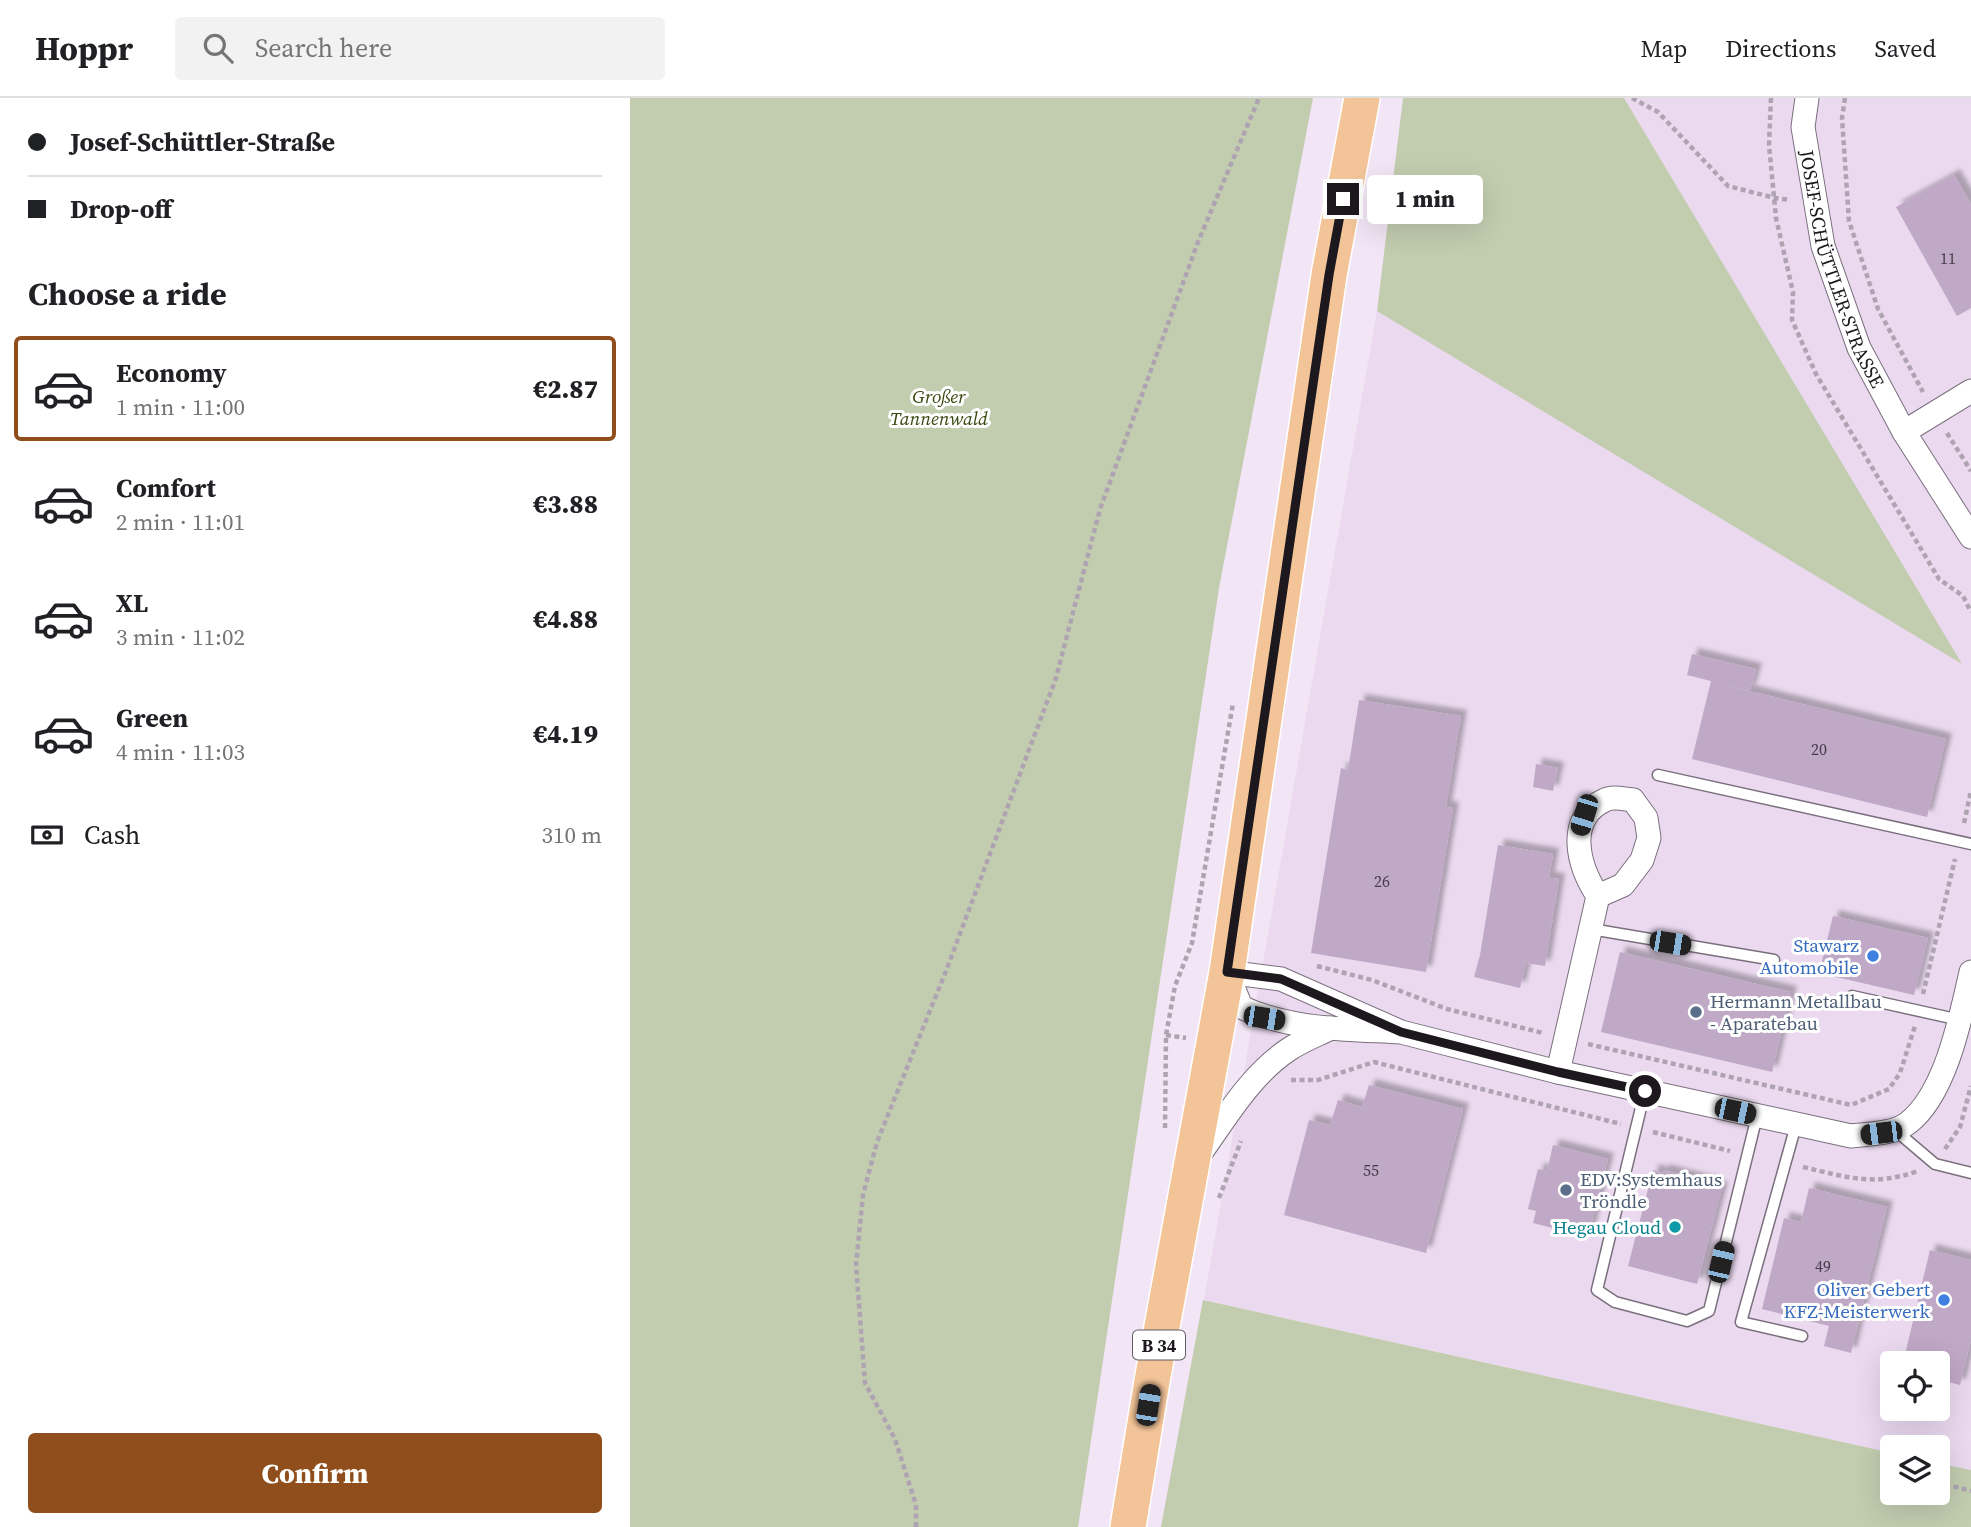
<!DOCTYPE html>
<meta charset="utf-8">
<style>
body{margin:0;font-family:"Source Serif 4",serif;background:#f2f2f2;color:#202124;height:100vh;display:flex;flex-direction:column;font-size:26px;white-space:nowrap}
*{box-sizing:border-box;margin:0}
p{font-size:23px;color:#757577}
.icon{flex:none;width:38px;height:38px;fill:none;stroke:currentColor;stroke-width:2;stroke-linecap:round;stroke-linejoin:round}
.map{position:relative;flex:1;overflow:hidden}
.sheet{display:flex;flex-direction:column;background:#fff;width:630px}
.sheet>*{flex:none}
.hud{display:grid;align-content:center;height:154px;padding:0 28px;background:#fff}
.controls{position:absolute;left:1250px;top:1253px;display:grid;gap:14px}
.controls a{display:grid;place-items:center;width:70px;height:70px;border-radius:7px;background:#fff;box-shadow:0 7px 28px #0002;font-size:35px}
.end{position:absolute;width:32px;height:32px;margin:-16px;border:9px solid #1c181d;background:#fff;box-shadow:0 0 0 4px #fff}
.from{border-radius:50%}
.bubble{position:absolute;height:49px;border-radius:7px;background:#fff;box-shadow:0 7px 28px #0002;font-size:23px;font-weight:800;line-height:49px;text-align:center}
.car{position:absolute;width:21px;height:42px;margin:-21px -10px;border-radius:9px;box-shadow:0 0 5px 2px #0007;background:linear-gradient(#222 24%,#8ab4d8 0 40%,#222 0 76%,#8ab4d8 0 86%,#222 0)}
.hud b{display:flex;align-items:center;gap:24px;height:66px;font-size:26px}
.hud b+b{border-top:2px solid #e0e0e0}
.hud i{width:18px;height:18px;background:#202124}
ul{padding:0;list-style:none}
li{display:flex;align-items:center;gap:21px;height:105px;margin:0 14px 10px;padding:0 14px;border:4px solid transparent;border-radius:7px}
li div{flex:1}
li b{display:block;font-size:26px}
li em{font-style:normal;font-weight:800}
li.on{border-color:#8f4e1b}
li>.icon{width:63px;height:63px;stroke-width:1.5}
h2{padding:0 28px;font-size:32px;line-height:84px}
.pay{display:flex;align-items:center;gap:18px;height:77px;padding:0 28px;font-size:26px}
.pay p{margin-inline-start:auto}
.action{display:flex;gap:14px;margin-top:auto;padding:14px 28px}
.action a{flex:1;height:80px;border-radius:7px;background:#8f4e1b;color:#fff;font-size:28px;font-weight:800;line-height:80px;text-align:center}
header{display:flex;align-items:center;gap:42px;box-sizing:border-box;height:98px;padding:0 35px;background:#fff;border-bottom:2px solid #e0e0e0}
header strong{font-size:33px}
nav{display:flex;gap:38px;margin-inline-start:auto;font-size:24px}
.search{width:490px;height:63px;background:#f2f2f2;display:flex;align-items:center;gap:18px;box-sizing:border-box;padding:0 24px;border-radius:7px;color:#757577;font-size:26px}
main{display:flex;flex:1;min-height:0}
.map>svg:first-child{display:block}
</style>
<header>
<strong>Hoppr</strong>
<div class="search"><svg class="icon" aria-label="search" viewBox="0 0 24 24"><circle cx="10" cy="10" r="6"/><path d="M15 15l6 6"/></svg>Search here</div>
<nav><a>Map</a><a>Directions</a><a>Saved</a></nav>
</header>
<main>
<section class="sheet">
<div class="hud">
<b><i class="from"></i>Josef-Schüttler-Straße</b>
<b><i></i>Drop-off</b>
</div>
<h2>Choose a ride</h2>
<ul>
<li class="on"><svg class="icon" aria-label="car" viewBox="0 0 24 24"><path d="M5 17H2v-5l4-1 3-4h7l3 4 3 1v5h-3M9 17h6M6 11h13"/><circle cx="7" cy="17" r="2"/><circle cx="17" cy="17" r="2"/></svg><div><b>Economy</b><p>1 min · 11:00</p></div><em>€2.87</em></li>
<li><svg class="icon" aria-label="car" viewBox="0 0 24 24"><path d="M5 17H2v-5l4-1 3-4h7l3 4 3 1v5h-3M9 17h6M6 11h13"/><circle cx="7" cy="17" r="2"/><circle cx="17" cy="17" r="2"/></svg><div><b>Comfort</b><p>2 min · 11:01</p></div><em>€3.88</em></li>
<li><svg class="icon" aria-label="car" viewBox="0 0 24 24"><path d="M5 17H2v-5l4-1 3-4h7l3 4 3 1v5h-3M9 17h6M6 11h13"/><circle cx="7" cy="17" r="2"/><circle cx="17" cy="17" r="2"/></svg><div><b>XL</b><p>3 min · 11:02</p></div><em>€4.88</em></li>
<li><svg class="icon" aria-label="car" viewBox="0 0 24 24"><path d="M5 17H2v-5l4-1 3-4h7l3 4 3 1v5h-3M9 17h6M6 11h13"/><circle cx="7" cy="17" r="2"/><circle cx="17" cy="17" r="2"/></svg><div><b>Green</b><p>4 min · 11:03</p></div><em>€4.19</em></li>
</ul>
<div class="pay"><svg class="icon" aria-label="cash" viewBox="0 0 24 24"><path d="M3 7h18v10H3z"/><circle cx="12" cy="12" r="2"/></svg>Cash<p>310 m</p></div>
<div class="action"><a>Confirm</a></div>
</section>
<div class="map">
<svg width="1341" height="1429" viewBox="0 0 1341 1429">
<defs>
<filter id="shadow"><feDropShadow dx="6" dy="-6" stdDeviation="2" flood-color="#0004"/></filter>
</defs>
<rect width="100%" height="100%" fill="#f2e5f5"/>
<path fill="#ead9ef" fill-rule="evenodd" d="M994 0H1341V1372L1307 1365V1349H1262V1355L574 1202 747 213 1331 565ZM1262 1265H1307V1311H1262Z"/>
<g fill="#c2ccaf">
<path d="M0 0H683L589 490 448 1429H0Z"/>
<path d="M773 0H994L1332 566 747 213Z"/>
<path d="M573 1202 1262 1355V1395H1307V1365L1341 1372V1429H531Z"/>
</g>
<g fill="#c0a8c7" filter="url(#shadow)">
<path d="M1324 77 1341 106V210L1327 218 1266 109Z"/>
<path d="M1062 556 1126 571 1120 592 1090 586 1316 641 1297 719 1062 661 1081 583 1057 577Z"/>
<path d="M729 602 831 618 816 709 823 710 796 874 681 855 711 670 718 672Z"/>
<path d="M906 666 928 670 923 693 903 689Z"/>
<path d="M868 747 923 756 919 780 929 781 915 868 896 865 890 890 844 879 850 857Z"/>
<path d="M1203 818 1298 840 1284 897 1189 875Z"/>
<path d="M990 854 1161 894 1142 974 971 934Z"/>
<path d="M739 987 833 1011 796 1155 654 1117 679 1022 700 1027 708 1002 732 1009Z"/>
<path d="M923 1047 978 1061 958 1139 903 1125 906 1113 898 1111 908 1071 917 1073Z"/>
<path d="M1023 1072 1033 1075V1072L1084 1085 1083 1088 1092 1090 1067 1186 998 1168Z"/>
<path d="M1179 1090 1257 1109 1221 1255 1194 1248 1199 1228 1132 1211 1154 1120 1171 1124Z"/>
<path d="M1300 1152 1341 1162V1242L1330 1287 1307 1281V1265H1273Z"/>
</g>
<g fill="none" stroke-linecap="round" stroke-linejoin="round">
<defs>
<g id="lane">
<path d="M1028 677 1341 746"/>
<path d="M961 831 1144 862"/>
<path d="M1222 898 1330 922"/>
<path d="M1015 993 967 1192 985 1204 1057 1223 1079 1213 1127 1018"/>
<path d="M1166 1027 1111 1224 1172 1238"/>
<path d="M1265 1032 1305 1066 1341 1075"/>
</g>
<g id="street">
<path id="s1" d="M1177 0 1173 29 1193 148 1229 250 1274 334 1341 439"/>
<path d="M1274 334 1341 293"/>
<path d="M771 934C717 931 659 932 611 909L597 874 651 881 771 934 928 974 1221 1038C1238 1036 1264 1036 1278 1025 1316 996 1331 918 1341 874"/>
<path d="M928 974 968 798C948 768 935 720 975 702 982 698 995 701 1003 702L1016 720 1019 740 1012 762 993 787 968 798"/>
<path d="M567 1060C594 1023 619 978 658 952 671 943 687 937 701 930"/>
</g>
<path id="primary" d="M498 1429 522 1283 597 874 699 177 732 0"/>
</defs>
<use href="#lane" stroke="#7a6f7d" stroke-width="13"/>
<use href="#street" stroke="#7a6f7d" stroke-width="25"/>
<use href="#primary" stroke="#fff" stroke-width="38"/>
<g stroke="#aea4b1" stroke-width="4.5" stroke-dasharray="5 3.5" stroke-linecap="butt">
<path d="M1002 0 1028 14 1098 88 1145 100 1160 102"/>
<path d="M1141 0 1139 47 1146 120 1163 194 1162 222 1186 276 1309 481 1333 498 1341 514"/>
<path d="M1215 0 1212 20 1219 123 1248 211 1293 294"/>
<path d="M1317 335 1341 373"/>
<path d="M1334 725 1341 693"/>
<path d="M687 868 742 882 817 911 913 935"/>
<path d="M1293 896 1325 761"/>
<path d="M536 937 556 940"/>
<path d="M958 946 1221 1007 1259 991 1270 975 1285 928"/>
<path d="M661 982H688L744 964 991 1026"/>
<path d="M535 1030 536 937 545 888 562 845 603 605"/>
<path d="M1023 1034 1100 1053"/>
<path d="M1315 1051 1330 1029 1341 988"/>
<path d="M1173 1069C1217 1079 1243 1089 1288 1073"/>
<path d="M589 1100 611 1043"/>
<path d="M1307 1384 1341 1393"/>
<path d="M286 1429V1407L265 1341 235 1285 226 1167 233 1097 247 1044 316 873 426 580 470 411 568 144 629 0"/>
</g>
<use href="#lane" stroke="#fff" stroke-width="10"/>
<use href="#street" stroke="#fff" stroke-width="23"/>
<use href="#primary" stroke="#f2c498" stroke-width="35"/>
</g>
<g fill="none" stroke-linecap="round" stroke-linejoin="round">
<path stroke="#1c181d" stroke-width="9" d="M713 101 699 177 597 874 651 881 771 934 928 974 1015 993"/>
</g>
<g fill="#3f7fe0" stroke="#fff" stroke-width="2.5">
<circle cx="1243" cy="858" r="7"/>
<circle cx="1314" cy="1202" r="7"/>
</g>
<g fill="#5c6f8a" stroke="#fff" stroke-width="2.5">
<circle cx="1066" cy="914" r="7"/>
<circle cx="936" cy="1092" r="7"/>
</g>
<circle fill="#0f9aa8" stroke="#fff" stroke-width="2.5" cx="1045" cy="1129" r="7"/>
<g text-anchor="middle" dominant-baseline="central" stroke-width="6" stroke-linejoin="round" paint-order="stroke">
<g font-size="16" fill="#453c48">
<text x="1318" y="160">11</text>
<text x="1189" y="651">20</text>
<text x="752" y="783">26</text>
<text x="741" y="1072">55</text>
<text x="1193" y="1168">49</text>
</g>
<rect fill="#fff" stroke="#605d61" stroke-width="2" x="503" y="1232.5" width="52" height="29" rx="5"/>
<g font-size="18" font-weight="bold" fill="#1c181d">
<text x="529" y="1247">B 34</text>
</g>
<g font-size="19" fill="#1c181d" stroke="#fff">
<text stroke="none"><textPath href="#s1" startOffset="177">JOSEF-SCHÜTTLER-STRASSE</textPath></text>
</g>
<g font-size="19" font-style="italic" fill="#3a480f" stroke="#fff">
<text x="309" y="298">Großer<tspan x="309" dy="22">Tannenwald</tspan></text>
</g>
<g font-size="19" fill="#366cbe" stroke="#fff" text-anchor="end">
<text x="1229" y="847">Stawarz<tspan x="1229" dy="22">Automobile</tspan></text>
<text x="1300" y="1191">Oliver Gebert<tspan x="1300" dy="22">KFZ-Meisterwerk</tspan></text>
</g>
<g font-size="19" fill="#4e5e75" stroke="#fff" text-anchor="start">
<text x="1080" y="903">Hermann Metallbau<tspan x="1080" dy="22">- Aparatebau</tspan></text>
<text x="950" y="1081">EDV:Systemhaus<tspan x="950" dy="22">Tröndle</tspan></text>
</g>
<g font-size="19" fill="#0d838f" stroke="#fff" text-anchor="end">
<text x="1031" y="1129">Hegau Cloud</text>
</g>
</g>
</svg>
<div class="controls">
<a><svg class="icon" aria-label="locate" viewBox="0 0 24 24"><circle cx="12" cy="12" r="6"/><path d="M12 2v4M12 18v4M2 12h4M18 12h4"/></svg></a>
<a><svg class="icon" aria-label="layers" viewBox="0 0 24 24"><path d="M12 4l9 5-9 5-9-5zM3 14l9 5 9-5"/></svg></a>
</div>
<i class="end from" style="left:1015px;top:993px"></i>
<i class="end" style="left:713px;top:101px"></i>
<div class="bubble" style="left:737px;top:77px;width:116px">1 min</div>
<i class="car" style="left:954px;top:717px;rotate:197deg"></i>
<i class="car" style="left:1040px;top:845px;rotate:99deg"></i>
<i class="car" style="left:634px;top:920px;rotate:99deg"></i>
<i class="car" style="left:1105px;top:1013px;rotate:102deg"></i>
<i class="car" style="left:1251px;top:1035px;rotate:263deg"></i>
<i class="car" style="left:1091px;top:1164px;rotate:13deg"></i>
<i class="car" style="left:518px;top:1307px;rotate:9deg"></i>
</div>
</main>
